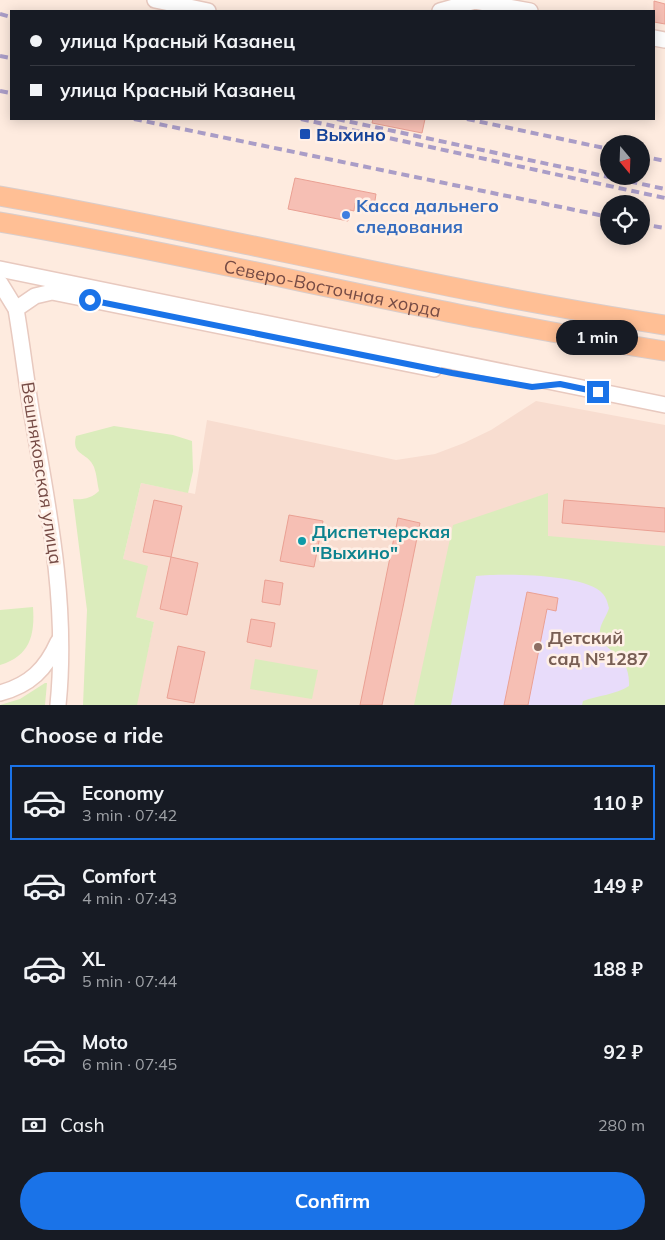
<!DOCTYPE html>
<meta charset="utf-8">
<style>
body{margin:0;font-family:Mulish,sans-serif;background:#20242c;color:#f1f3f6;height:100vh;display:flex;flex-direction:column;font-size:19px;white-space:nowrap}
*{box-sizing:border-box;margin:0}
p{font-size:16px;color:#9ea1a6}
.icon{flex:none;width:28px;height:28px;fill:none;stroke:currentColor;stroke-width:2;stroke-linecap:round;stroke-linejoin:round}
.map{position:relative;height:705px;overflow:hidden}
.drawer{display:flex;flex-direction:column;background:#171b24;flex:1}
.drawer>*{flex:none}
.hud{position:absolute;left:10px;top:10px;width:645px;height:110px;border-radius:0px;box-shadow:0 2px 12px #0003;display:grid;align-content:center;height:110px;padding:0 20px;background:#171b24}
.needle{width:32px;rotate:161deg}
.controls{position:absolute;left:600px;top:135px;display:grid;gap:10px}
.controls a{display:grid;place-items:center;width:50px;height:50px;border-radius:50%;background:#171b24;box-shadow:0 2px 12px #0003;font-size:25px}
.end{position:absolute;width:22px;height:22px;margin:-11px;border:6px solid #1a73e8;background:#fff;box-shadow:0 0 0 2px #fff}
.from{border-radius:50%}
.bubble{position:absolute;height:35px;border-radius:18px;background:#171b24;box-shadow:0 2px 12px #0003;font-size:16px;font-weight:700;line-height:35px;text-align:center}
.hud b{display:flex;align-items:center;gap:18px;height:48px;font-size:19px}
.hud b+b{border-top:1px solid #363941}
.hud i{width:12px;height:12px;background:#f1f3f6}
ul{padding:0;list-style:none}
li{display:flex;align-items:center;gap:15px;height:75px;margin:0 10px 8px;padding:0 10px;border:2px solid transparent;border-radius:0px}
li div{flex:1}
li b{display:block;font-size:19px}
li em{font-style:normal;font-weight:700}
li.active{border-color:#1a73e8}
li>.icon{width:45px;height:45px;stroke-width:1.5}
h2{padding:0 20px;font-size:22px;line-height:60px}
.pay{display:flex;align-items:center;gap:12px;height:55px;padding:0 20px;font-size:19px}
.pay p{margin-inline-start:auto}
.action{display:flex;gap:10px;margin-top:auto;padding:10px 20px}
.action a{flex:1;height:58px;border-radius:30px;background:#1a73e8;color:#fff;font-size:20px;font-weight:700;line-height:58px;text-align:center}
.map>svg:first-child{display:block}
</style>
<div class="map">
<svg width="665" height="705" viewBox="0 0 665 705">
<rect width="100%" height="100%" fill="#feebdf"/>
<path fill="#f8ddd0" d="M536 401 665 425V705H136L154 622 136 617 123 559 141 483 195 494 207 420 396 460 435 454 464 443 491 430Z"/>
<path fill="#e8dcfa" d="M455 556 647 590 626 705H429Z"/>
<g fill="#dbecbc">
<path d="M114 426 173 435 192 441 193 471 188 493 141 483 123 559 148 566 136 617 154 622 137 705H83L87 610 73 499C83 500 92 498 99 491 97 483 97 475 94 467 88 452 71 456 76 436Z"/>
<path d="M548 493V536L665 546V705H582L583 701C599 695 615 695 629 686 631 649 596 652 600 630 601 623 607 615 609 608 607 601 606 596 600 591 579 574 504 573 476 576L451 705H414L453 525Z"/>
<path d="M33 607C35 635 30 656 0 665V610Z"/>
<path d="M255 659 318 670 312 699 250 689Z"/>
<path d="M45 683H47L45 705H0L20 699Z"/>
</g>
<g fill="#f6bfb4" stroke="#eaa093">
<path d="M654 1 665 4V24L654 22Z"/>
<path d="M373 119H425L422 133 372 123Z"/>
<path d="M295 178 376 194 374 207 355 203 354 211 350 210 348 221 288 209Z"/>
<path d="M154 500 182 506 171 557 143 552Z"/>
<path d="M564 500 665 508V532L562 523Z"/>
<path d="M289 515 323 521 314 567 280 561Z"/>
<path d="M398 518 420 523 403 607 382 705H360Z"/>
<path d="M171 557 198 563 187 615 160 609Z"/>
<path d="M265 580 283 583 280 605 262 602Z"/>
<path d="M527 592 558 598 556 611 547 609 528 705H504Z"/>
<path d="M251 619 275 623 271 647 247 642Z"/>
<path d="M178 646 205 652 194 703 167 698Z"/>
</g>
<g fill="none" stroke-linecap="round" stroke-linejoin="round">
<defs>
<g id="minor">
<path d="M155 0 208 11"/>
<path d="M440 11 475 1 530 11"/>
<path d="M654 38 665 40"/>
<path d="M0 269 665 405"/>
<path d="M0 283 16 309C22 344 26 380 32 415 49 511 68 606 58 705"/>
<path d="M16 309 35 296 52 292 434 369"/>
<path d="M0 693C30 685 46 669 58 642"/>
</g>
<g id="major">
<path d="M0 196C222 235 442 291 665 325"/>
<path id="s1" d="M0 222C223 260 441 317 665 351"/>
</g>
</defs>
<use href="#minor" stroke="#e8c9bf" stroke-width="18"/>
<use href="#major" stroke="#d9cdcb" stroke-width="21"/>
<use href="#minor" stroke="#fff" stroke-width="15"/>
<use href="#major" stroke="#ffbf95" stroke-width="19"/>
<g stroke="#aa9dc7" stroke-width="4" stroke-dasharray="8 5" stroke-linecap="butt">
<path d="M0 14 11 17"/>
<path d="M0 56 11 58"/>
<path d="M0 91 11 93"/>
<path d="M134 119 609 217"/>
<path d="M301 119 665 198"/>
<path d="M337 119 665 189"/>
<path d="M467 119 609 149"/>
<path d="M641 156 665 161"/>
<path d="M641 224 665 228"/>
</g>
</g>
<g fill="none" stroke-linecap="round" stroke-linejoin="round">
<path stroke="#1a73e8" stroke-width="6" d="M90 300 452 373 532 387 560 384 598 392"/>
</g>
<rect fill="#1a4fb4" stroke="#fff0e7" stroke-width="2" x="299" y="128" width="12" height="12" rx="2.5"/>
<circle fill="#3f7fe0" stroke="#fff0e7" stroke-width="2" cx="346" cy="215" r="5"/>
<circle fill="#0f9aa8" stroke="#fff0e7" stroke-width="2" cx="302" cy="541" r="5"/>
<circle fill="#8d6e63" stroke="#fff0e7" stroke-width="2" cx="538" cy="647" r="5"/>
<g text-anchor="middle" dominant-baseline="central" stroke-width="5" stroke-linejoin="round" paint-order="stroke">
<g font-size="18" font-weight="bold" fill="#164399" stroke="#fff0e7" text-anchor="start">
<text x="316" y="134">Выхино</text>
</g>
<g font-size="18" font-weight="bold" fill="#366cbe" stroke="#fff0e7" text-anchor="start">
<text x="356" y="205">Kасса дальнего<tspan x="356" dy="21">следования</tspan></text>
</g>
<g font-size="18" fill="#764b45" stroke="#fff0e7">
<text stroke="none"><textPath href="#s1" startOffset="339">Северо-Восточная хорда</textPath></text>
<text transform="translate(42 473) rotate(81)">Вешняковская улица</text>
</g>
<g font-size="18" font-weight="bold" fill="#0d838f" stroke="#fff0e7" text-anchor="start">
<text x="312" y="531">Диспетчерская<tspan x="312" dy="21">"Выхино"</tspan></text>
</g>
<g font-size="18" font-weight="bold" fill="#785e54" stroke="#fff0e7" text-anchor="start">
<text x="548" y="637">Детский<tspan x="548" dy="21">сад №1287</tspan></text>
</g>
</g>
</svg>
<div class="controls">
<a><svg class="needle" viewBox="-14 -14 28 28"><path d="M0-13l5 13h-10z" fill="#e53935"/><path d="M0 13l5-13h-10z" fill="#9ea1a6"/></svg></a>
<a><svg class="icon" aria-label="locate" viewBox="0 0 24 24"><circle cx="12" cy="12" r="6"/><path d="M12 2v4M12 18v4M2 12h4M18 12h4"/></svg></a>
</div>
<i class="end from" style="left:90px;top:300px"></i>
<i class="end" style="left:598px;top:392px"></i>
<div class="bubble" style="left:556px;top:320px;width:82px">1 min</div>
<div class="hud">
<b><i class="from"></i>улица Красный Казанец</b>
<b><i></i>улица Красный Казанец</b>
</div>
</div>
<section class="drawer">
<h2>Choose a ride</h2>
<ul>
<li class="active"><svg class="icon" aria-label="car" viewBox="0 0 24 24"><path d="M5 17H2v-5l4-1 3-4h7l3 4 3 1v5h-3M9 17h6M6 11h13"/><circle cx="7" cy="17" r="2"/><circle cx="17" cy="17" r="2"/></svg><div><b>Economy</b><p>3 min · 07:42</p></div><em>110 ₽</em></li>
<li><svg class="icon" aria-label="car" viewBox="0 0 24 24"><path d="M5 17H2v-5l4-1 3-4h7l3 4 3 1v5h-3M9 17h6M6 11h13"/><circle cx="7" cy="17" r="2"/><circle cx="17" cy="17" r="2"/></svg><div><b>Comfort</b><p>4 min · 07:43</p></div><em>149 ₽</em></li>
<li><svg class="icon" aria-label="car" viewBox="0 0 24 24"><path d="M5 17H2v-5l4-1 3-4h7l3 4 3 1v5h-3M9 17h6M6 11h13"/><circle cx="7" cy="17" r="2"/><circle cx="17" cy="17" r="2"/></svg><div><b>XL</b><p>5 min · 07:44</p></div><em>188 ₽</em></li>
<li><svg class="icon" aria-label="car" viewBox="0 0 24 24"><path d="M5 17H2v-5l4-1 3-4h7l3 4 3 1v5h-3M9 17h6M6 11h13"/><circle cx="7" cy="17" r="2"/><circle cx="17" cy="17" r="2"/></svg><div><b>Moto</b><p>6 min · 07:45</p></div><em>92 ₽</em></li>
</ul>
<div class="pay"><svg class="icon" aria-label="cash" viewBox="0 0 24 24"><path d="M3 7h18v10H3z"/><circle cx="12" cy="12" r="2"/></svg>Cash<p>280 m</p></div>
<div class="action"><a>Confirm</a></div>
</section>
